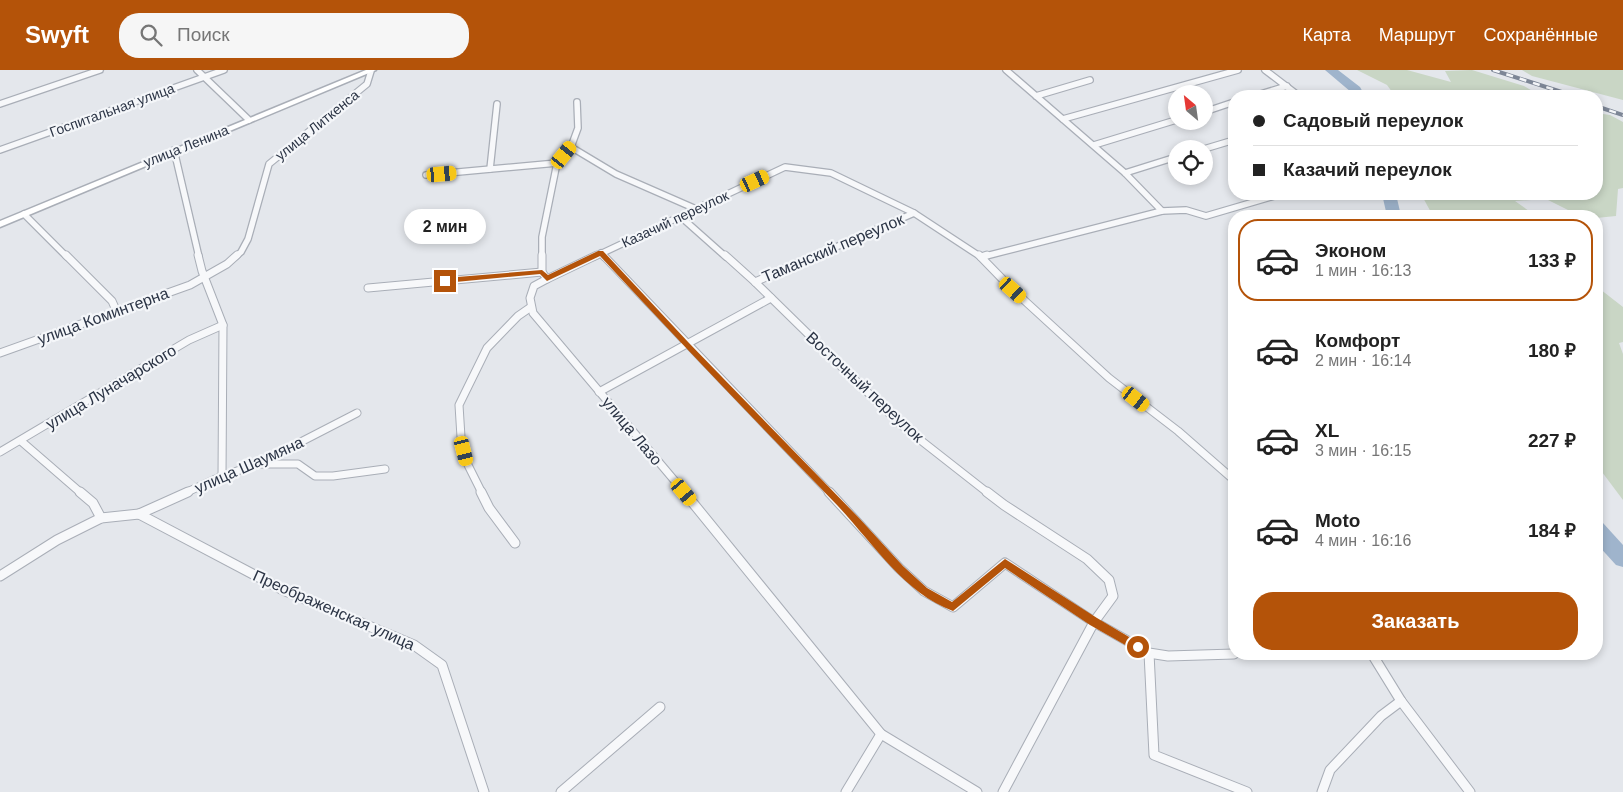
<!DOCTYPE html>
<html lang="ru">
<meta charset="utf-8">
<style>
body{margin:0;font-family:Arial,sans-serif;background:#f6f6f6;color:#222;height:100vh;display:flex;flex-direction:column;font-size:19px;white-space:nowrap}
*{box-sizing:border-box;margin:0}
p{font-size:16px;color:#767676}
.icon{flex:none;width:28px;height:28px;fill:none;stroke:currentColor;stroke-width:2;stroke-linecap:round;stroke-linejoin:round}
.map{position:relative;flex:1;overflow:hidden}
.panel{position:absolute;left:1228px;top:140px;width:375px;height:450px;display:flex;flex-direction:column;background:#fff;border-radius:20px;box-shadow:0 2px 8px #0003}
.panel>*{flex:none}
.guide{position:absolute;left:1228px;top:20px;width:375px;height:110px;border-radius:20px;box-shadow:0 2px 8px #0003;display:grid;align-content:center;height:110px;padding:0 25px;background:#fff}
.needle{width:32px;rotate:331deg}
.fabs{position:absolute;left:1168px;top:15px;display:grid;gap:10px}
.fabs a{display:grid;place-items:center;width:45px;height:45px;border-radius:50%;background:#fff;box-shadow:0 2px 8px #0003;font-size:25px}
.end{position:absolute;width:22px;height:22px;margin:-11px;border:6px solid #b45309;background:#fff;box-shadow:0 0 0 2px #fff}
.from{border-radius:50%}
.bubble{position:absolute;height:35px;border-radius:18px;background:#fff;box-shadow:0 2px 8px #0003;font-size:16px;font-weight:800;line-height:35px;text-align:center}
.car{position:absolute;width:15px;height:30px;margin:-15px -8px;border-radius:6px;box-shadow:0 0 4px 1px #0007;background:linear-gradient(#f5c518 24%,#345 0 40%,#f5c518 0 76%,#345 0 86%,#f5c518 0)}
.guide b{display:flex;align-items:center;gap:18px;height:48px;font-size:19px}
.guide b+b{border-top:1px solid #e0e0e0}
.guide i{width:12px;height:12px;background:#222}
ul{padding:9px 0 0;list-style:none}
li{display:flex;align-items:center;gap:15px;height:82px;margin:0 10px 8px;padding:0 15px;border:2px solid transparent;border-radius:20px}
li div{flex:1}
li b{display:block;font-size:19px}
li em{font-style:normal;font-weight:800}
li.selected{border-color:#b45309}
li>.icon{width:45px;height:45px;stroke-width:1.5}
.button{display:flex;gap:10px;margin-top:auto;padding:10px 25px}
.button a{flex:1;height:58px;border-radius:20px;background:#b45309;color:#fff;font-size:20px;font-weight:800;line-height:58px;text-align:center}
header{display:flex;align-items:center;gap:30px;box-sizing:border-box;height:70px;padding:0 25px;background:#b45309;color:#fff}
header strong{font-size:24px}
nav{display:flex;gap:28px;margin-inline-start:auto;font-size:18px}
.search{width:350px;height:45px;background:#f6f6f6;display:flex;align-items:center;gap:12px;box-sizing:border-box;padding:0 18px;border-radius:20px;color:#767676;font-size:19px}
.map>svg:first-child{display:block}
</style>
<header>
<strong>Swyft</strong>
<div class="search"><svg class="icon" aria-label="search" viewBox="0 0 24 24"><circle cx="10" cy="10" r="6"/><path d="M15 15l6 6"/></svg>Поиск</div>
<nav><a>Карта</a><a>Маршрут</a><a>Сохранённые</a></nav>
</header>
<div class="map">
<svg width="1623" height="722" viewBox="0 0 1623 722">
<rect width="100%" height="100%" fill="#e4e7ec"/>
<g fill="#c9d6c5">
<path d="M1357 0H1407L1451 12 1445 1 1472 0 1524 16 1541 26H1395L1387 15Z"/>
<path d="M1522 0H1623V30L1532 6Z"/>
<path d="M1596 43 1610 45 1623 52V118L1618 119 1616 146 1596 148V146H1580L1546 129 1515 131 1536 146H1433L1421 124H1596Z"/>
<path d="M1596 216 1623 237V272L1619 273 1623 284V430L1596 394Z"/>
</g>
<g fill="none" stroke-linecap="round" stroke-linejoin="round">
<g fill="#9fb4cc" fill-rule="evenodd">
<path d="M1325 0H1338L1360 17 1365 26H1353L1351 22Z"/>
<path d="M1382 124H1396L1401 146H1387Z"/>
<path d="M1596 451 1603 453 1623 475V497L1616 495 1596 473Z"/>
</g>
<defs>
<g id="street-far2">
<path d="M197 0 249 50"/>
<path d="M1265 0 1299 26"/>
<path d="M1036 26 1090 10"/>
<path d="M1254 26 1287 16"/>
<path d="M0 34 100 0"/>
<path d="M1204 42 1234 32"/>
<path d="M1063 49 1238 0"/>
<path d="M1094 75 1176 50"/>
<path d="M571 77 616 104 696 139"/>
<path d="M1204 79 1234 70"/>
<path d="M0 80 224 0"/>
<path d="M174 80 199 187"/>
<path d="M490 99 497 34"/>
<path d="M1125 103 1176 87"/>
<path d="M426 105 557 93"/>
<path d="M1162 141 1186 140 1206 146 1281 124"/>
<path d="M24 144 67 187"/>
<path d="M681 147 726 187"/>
<path d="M601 183 604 187"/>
<path d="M235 187 241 182 248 169 269 94 367 14 371 1"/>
<path d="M542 187V167L557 93 571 77 578 58 577 32"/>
<path d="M594 187 785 97 831 103 914 143"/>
<path d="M813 187 914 143 981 187"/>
<path d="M982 187 1162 141 1125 103 1006 0"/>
</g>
<g id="street-far1">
<path d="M66 185 112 231 116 240"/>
<path d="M198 185 202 201 223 255 222 406"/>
<path d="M542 185V202L547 209 534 216 530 228 533 243 685 423"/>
<path d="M603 185 830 423"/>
<path d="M725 185 755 212 900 354 988 423"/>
<path d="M979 185 1013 220 1109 308 1178 361 1234 410"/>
<path d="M981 187 987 185"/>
<path d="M547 209 597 185"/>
<path d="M755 212 816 185"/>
<path d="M368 218 542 202"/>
<path d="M0 283 190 215 227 194 237 185"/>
<path d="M599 322 771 228"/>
<path d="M21 371 81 423"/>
<path d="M0 382 189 270 223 255"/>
<path d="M260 394H298L315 406H333L385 399"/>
<path d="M185 423 222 406 258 394 357 343"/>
<path d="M482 423 468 395 461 367 459 335 487 278 518 246 531 237"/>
</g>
<g id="street">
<path d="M80 422 93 433 101 448"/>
<path d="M481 422 489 438 515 473"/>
<path d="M684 422 881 664 977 722"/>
<path d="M829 422 899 498 924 521 953 537 1005 493 1094 552 1149 583 1168 586 1234 584"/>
<path d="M987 422 1004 435 1087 489 1109 510 1113 526 1094 552 1003 722"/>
<path d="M139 444 188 422"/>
<path d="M0 506 57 470 101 448 139 444 283 520 414 575 442 595 484 722"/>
<path d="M1149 583 1154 685 1247 722"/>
<path d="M1372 584 1401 631 1470 722"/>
<path d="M561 722 660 637"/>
<path d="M846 722 881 664"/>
<path d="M1322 722 1330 700 1381 646 1401 631"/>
</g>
<path id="secondary" d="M366 0H376L0 157V151Z"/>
</defs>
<use href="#street-far2" stroke="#a9aeb7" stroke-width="8"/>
<use href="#street-far1" stroke="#a9aeb7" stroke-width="9"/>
<use href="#street" stroke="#a9aeb7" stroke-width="11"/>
<use href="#secondary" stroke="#a9aeb7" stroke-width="3"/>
<use href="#street-far2" stroke="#f7f8fa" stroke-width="5.5"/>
<use href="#street-far1" stroke="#f7f8fa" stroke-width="7"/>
<use href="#street" stroke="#f7f8fa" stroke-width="9"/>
<use href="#secondary" fill="#fff" fill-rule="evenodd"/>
<defs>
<g id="rail">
<path d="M1493 0 1574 26"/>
<path d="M1596 36 1623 45"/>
</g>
</defs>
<use href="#rail" stroke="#7d8696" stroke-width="4"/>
<use href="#rail" stroke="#f4f6f9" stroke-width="2.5" stroke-dasharray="7" stroke-linecap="butt"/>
</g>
<path fill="#b45309" d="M598 181H603L689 273 860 449 903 496 927 518 952 532 1005 489 1097 548 1141 574V580H1134L1090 555 1005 498 953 541C904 523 872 472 837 435 757 353 678 270 600 186L547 211 540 204 445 213 442 211 445 208 542 200 548 205Z"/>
<g text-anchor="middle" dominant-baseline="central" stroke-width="4.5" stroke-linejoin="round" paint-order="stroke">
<g font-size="14" fill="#2b3445" stroke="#f4f6f9">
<text transform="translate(112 40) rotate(-20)">Госпитальная улица</text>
<text transform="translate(317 55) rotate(-39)">улица Литкенса</text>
<text transform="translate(186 76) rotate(-22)">улица Ленина</text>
<text transform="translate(675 149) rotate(-25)">Казачий переулок</text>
</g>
<g font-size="16" fill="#2b3445" stroke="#f4f6f9">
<text transform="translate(833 178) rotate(-23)">Таманский переулок</text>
<text transform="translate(103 246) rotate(-20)">улица Коминтерна</text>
<text transform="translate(111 317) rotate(-31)">улица Луначарского</text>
<text transform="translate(865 317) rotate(43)">Восточный переулок</text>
<text transform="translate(632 361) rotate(50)">улица Лазо</text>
<text transform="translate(249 395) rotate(-24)">улица Шаумяна</text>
<text transform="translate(334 540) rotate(24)">Преображенская улица</text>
</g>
</g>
</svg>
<div class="fabs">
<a><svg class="needle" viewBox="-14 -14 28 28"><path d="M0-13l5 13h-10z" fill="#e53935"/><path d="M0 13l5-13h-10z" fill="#767676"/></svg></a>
<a><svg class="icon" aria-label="locate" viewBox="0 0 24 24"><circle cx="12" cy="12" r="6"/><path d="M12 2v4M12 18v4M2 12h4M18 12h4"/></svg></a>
</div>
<i class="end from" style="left:1138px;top:577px"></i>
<i class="end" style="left:445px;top:211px"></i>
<div class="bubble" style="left:404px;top:139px;width:82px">2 мин</div>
<i class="car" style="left:564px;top:85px;rotate:39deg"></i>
<i class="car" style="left:442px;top:104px;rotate:85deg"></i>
<i class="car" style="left:755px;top:111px;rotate:65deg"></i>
<i class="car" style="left:1013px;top:220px;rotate:132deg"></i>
<i class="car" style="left:1136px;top:329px;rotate:128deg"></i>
<i class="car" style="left:464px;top:381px;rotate:166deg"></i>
<i class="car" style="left:684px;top:422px;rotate:140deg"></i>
<div class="guide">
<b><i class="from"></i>Садовый переулок</b>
<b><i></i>Казачий переулок</b>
</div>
<section class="panel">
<ul>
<li class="selected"><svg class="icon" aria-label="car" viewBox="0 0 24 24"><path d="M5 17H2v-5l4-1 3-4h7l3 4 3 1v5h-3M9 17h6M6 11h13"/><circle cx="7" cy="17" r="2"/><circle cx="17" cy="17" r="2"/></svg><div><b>Эконом</b><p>1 мин · 16:13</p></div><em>133 ₽</em></li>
<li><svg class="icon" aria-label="car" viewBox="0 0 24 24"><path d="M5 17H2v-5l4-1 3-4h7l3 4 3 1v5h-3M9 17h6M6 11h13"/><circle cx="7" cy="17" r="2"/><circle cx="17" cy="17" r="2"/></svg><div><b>Комфорт</b><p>2 мин · 16:14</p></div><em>180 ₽</em></li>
<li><svg class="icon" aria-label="car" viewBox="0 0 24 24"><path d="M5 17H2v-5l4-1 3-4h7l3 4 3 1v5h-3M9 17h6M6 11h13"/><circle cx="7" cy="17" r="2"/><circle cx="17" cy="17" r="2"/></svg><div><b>XL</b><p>3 мин · 16:15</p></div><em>227 ₽</em></li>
<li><svg class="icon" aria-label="car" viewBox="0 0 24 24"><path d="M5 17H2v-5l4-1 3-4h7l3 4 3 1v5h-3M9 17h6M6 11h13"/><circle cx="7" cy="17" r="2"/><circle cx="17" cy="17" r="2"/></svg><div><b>Moto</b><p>4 мин · 16:16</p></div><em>184 ₽</em></li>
</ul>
<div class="button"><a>Заказать</a></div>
</section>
</div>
